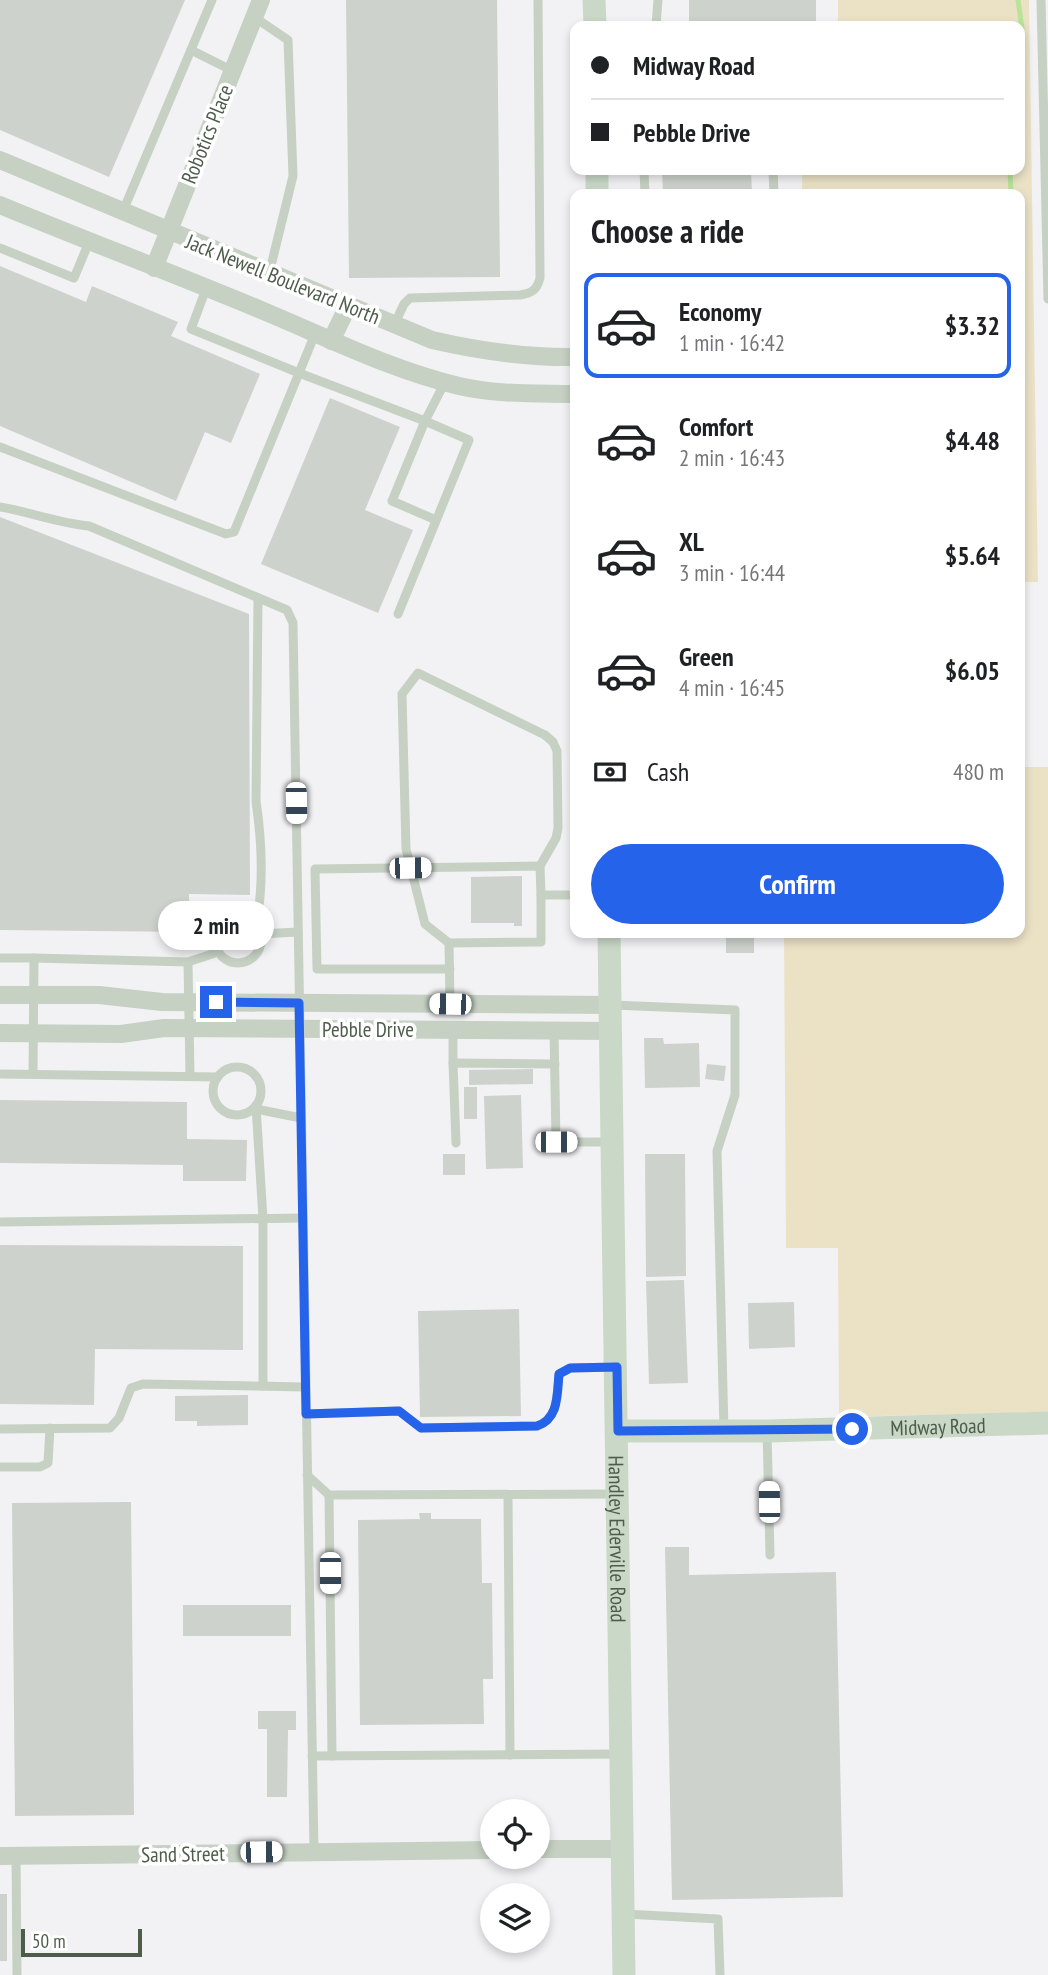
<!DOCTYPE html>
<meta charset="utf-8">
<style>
body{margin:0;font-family:"PT Sans Narrow",sans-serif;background:#f2f2f2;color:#202124;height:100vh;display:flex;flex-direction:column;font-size:26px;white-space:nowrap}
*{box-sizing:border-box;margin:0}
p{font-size:23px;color:#757577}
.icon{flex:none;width:38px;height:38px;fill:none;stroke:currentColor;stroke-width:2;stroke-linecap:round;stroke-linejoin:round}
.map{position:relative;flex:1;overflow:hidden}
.sheet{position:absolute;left:570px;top:189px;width:455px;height:749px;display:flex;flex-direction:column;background:#fff;border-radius:14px;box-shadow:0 4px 10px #0003}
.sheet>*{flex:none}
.guide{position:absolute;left:570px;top:21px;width:455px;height:154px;border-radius:14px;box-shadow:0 4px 10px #0003;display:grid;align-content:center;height:154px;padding:0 21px;background:#fff}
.fabs{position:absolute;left:480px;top:1799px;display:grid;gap:14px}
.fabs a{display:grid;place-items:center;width:70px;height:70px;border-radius:50%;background:#fff;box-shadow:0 4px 10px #0003;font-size:35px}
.scale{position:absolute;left:21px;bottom:18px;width:121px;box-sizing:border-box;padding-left:7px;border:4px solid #4e5d4b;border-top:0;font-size:19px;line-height:24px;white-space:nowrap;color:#4e5d4b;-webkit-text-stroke:5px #fff;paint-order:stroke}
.end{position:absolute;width:32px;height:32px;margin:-16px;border:9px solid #2563eb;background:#fff;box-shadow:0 0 0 4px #fff}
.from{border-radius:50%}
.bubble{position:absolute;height:49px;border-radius:24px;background:#fff;box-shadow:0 4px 10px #0003;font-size:23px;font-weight:800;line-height:49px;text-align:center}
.car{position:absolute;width:21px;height:42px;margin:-21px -10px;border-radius:9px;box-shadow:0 0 5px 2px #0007;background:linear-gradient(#fff 24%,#345 0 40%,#fff 0 76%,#345 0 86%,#fff 0)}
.guide b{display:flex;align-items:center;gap:24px;height:66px;font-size:26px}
.guide b+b{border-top:2px solid #e0e0e0}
.guide i{width:18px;height:18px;background:#202124}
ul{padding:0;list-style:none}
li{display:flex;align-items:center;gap:21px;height:105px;margin:0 14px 10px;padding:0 7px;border:4px solid transparent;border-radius:14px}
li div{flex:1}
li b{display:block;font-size:26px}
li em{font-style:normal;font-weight:800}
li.selected{border-color:#2563eb}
li>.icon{width:63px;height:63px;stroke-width:1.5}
h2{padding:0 21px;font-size:32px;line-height:84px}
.pay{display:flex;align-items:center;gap:18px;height:77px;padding:0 21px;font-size:26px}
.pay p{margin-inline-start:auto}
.primary-button{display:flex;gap:14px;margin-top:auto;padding:14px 21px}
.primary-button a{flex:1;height:80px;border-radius:42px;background:#2563eb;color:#fff;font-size:28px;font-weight:800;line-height:80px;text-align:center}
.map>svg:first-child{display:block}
</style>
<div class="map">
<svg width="1048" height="1975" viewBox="0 0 1048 1975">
<rect width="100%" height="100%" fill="#f2f2f4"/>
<g fill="#ebe2c6">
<path d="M838 0H1029L1038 582H1020V194H802V170H1020V26H838Z"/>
<path d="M1020 767H1048V1412L839 1417 838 1248H786L784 933H1020Z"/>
</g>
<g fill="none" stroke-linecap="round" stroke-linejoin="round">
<g stroke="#b8e398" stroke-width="5">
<path d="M1018 0 1022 28 1020 50"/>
<path d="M1010 170 1011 194"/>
</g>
</g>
<g fill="#cdd2cd">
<path d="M0 0H185L109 177 0 130Z"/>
<path d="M346 0H497L500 277 349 278Z"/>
<rect x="689" y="0" width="127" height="26"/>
<path d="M662 170H751L752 194H663Z"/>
<path d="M0 266 86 302 92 286 178 322 171 336 260 374 231 443 205 432 176 501 0 426Z"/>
<path d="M330 398 400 427 365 510 413 530 378 613 261 564Z"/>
<path d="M0 517 249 614 250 895 189 894V932L0 930Z"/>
<path d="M522 876V926H514V923H471V877Z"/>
<rect x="726" y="933" width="28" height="20"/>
<path d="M644 1038H663L664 1044 699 1043 700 1087 645 1088Z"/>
<path d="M707 1064 726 1066 724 1081 705 1079Z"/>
<path d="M533 1069V1084L469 1085V1070Z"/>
<rect x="464" y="1087" width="13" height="32"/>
<path d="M521 1095 523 1168 486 1169 484 1096Z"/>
<path d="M0 1100 187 1102V1139L247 1140 246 1181H183V1165L0 1163Z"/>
<rect x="443" y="1154" width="22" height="21"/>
<path d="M645 1154H685L686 1276 646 1277Z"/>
<path d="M0 1245 243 1246V1350L95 1349 94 1405 0 1404Z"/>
<path d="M684 1280 688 1383 649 1384 646 1281Z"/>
<path d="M794 1302 795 1347 749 1349 748 1303Z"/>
<path d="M519 1309 521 1416 420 1417 418 1311Z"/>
<path d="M248 1395V1425L197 1426V1421H175V1396Z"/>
<path d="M131 1502 134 1815 15 1816 12 1503Z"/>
<path d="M419 1513H431V1519H481L482 1583H492L493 1679H483L484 1724 360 1725 358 1520 420 1519Z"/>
<path d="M665 1547H689V1575L836 1572 843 1897 672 1900Z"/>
<rect x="183" y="1605" width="108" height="31"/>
<path d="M258 1711H296V1730H288L287 1797H267V1729H258Z"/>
<rect x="0" y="1894" width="7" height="67"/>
</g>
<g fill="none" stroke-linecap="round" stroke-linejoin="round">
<g stroke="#c6d1c4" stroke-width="9">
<path d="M1041 0 1048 299"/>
<path d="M254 17 288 40 293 176 269 274"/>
<path d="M656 26 658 0"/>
<path d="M191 50 233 71"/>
<path d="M644 170 645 194"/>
<path d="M773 170 774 194"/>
<path d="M123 211 212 0"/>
<path d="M0 248 74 278 89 242"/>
<path d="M394 325 404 304 410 298 520 295C532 293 537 290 540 278L538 0"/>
<path d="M315 334 299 373 425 421 445 382"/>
<path d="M0 447 226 534 234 532 299 373 191 329 206 289"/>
<path d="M0 507C30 512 58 523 89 526L287 610 293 623 314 1851"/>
<path d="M398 614 469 440 425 421 392 501 436 520"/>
<circle cx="238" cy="940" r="23"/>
<path d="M256 926C264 885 262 842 256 801L258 598"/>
<path d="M260 934 298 932"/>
<path d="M449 943 425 924 406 849 402 694 418 673 545 735 553 742 557 751 558 828 556 838 540 866"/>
<path d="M0 958H34L33 1074"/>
<path d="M34 958 188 962 218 952"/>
<path d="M188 962 190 1076"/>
<path d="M450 969H317L315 869 540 866 541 895"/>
<path d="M450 1004 449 943 541 942V895H576"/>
<path d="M612 1005 735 1010V1095L717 1151 724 1430"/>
<path d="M453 1030V1063"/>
<path d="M554 1031 556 1142H611"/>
<circle cx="237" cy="1091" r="24"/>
<path d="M0 1074 218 1077"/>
<path d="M256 1106 263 1219V1386"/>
<path d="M256 1109 301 1118"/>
<path d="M456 1143 453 1063 555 1064"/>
<path d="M0 1222 302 1218"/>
<path d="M306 1414 399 1411 421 1428 537 1426C559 1419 557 1394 559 1374L571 1368 615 1367"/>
<path d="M0 1429 110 1428 119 1418 131 1388 143 1384 305 1387"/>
<path d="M767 1431 770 1555"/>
<path d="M0 1467H40L48 1463 50 1428"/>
<path d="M307 1475 329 1495 617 1494"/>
<path d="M329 1495 332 1756"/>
<path d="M508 1496 510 1755"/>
<path d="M312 1756 619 1754"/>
<path d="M16 1856 17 1975"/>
<path d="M625 1914 718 1919 720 1975"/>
</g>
<g stroke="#c6d1c4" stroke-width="18">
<path d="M0 160 432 340C480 351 526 358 576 357"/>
<path d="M0 205C87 241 175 274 261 310 326 337 391 370 459 386 497 395 537 393 576 394"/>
<path d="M154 268 261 0"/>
<path d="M331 341 348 306"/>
<path d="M0 995H99L162 1002 611 1005"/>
<path d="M0 1033 121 1034 164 1028 611 1031"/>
<path d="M537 1849H621"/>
<path d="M0 1856 492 1850"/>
</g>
<g stroke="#c9d8c7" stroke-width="23">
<path d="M594 0 595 26"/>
<path d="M597 170V194"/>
<path id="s1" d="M609 933 624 1975"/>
<path id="s2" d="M618 1431H769L1048 1423"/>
</g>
</g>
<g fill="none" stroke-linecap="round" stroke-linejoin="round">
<path stroke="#2563eb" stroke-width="9" d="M216 1002 299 1003 306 1414 399 1411 421 1428 537 1426C559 1419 557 1394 559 1374L570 1368 617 1367 618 1431 852 1429"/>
</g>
<g text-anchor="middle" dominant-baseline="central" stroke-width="7" stroke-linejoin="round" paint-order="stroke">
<g font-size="21" fill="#4e5d4b" stroke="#fff">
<text transform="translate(207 134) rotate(-68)">Robotics Place</text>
<text transform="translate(283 279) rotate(22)">Jack Newell Boulevard North</text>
<text x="368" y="1029">Pebble Drive</text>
<text stroke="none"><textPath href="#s2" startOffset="320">Midway Road</textPath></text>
<text stroke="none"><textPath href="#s1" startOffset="606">Handley Ederville Road</textPath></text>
<text transform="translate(183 1854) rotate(-1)">Sand Street</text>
</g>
</g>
</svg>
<div class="fabs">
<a><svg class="icon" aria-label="locate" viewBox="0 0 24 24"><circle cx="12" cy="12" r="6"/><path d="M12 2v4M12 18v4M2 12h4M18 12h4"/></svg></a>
<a><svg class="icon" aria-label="layers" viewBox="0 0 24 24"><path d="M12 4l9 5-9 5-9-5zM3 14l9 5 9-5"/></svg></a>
</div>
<div class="scale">50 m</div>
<i class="end from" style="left:852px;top:1429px"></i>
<i class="end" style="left:216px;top:1002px"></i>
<div class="bubble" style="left:158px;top:901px;width:116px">2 min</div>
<i class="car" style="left:296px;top:803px;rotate:179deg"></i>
<i class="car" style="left:410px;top:868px;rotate:89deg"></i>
<i class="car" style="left:450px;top:1004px;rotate:271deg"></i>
<i class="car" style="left:556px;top:1142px;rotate:90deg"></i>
<i class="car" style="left:769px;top:1502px;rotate:359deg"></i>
<i class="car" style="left:330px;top:1573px;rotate:180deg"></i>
<i class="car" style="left:261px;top:1852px;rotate:89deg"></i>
<div class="guide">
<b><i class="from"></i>Midway Road</b>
<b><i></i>Pebble Drive</b>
</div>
<section class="sheet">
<h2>Choose a ride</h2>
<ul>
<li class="selected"><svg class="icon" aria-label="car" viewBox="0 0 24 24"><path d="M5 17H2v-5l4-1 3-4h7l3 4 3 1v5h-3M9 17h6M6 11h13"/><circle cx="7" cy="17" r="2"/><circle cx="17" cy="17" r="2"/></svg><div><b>Economy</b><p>1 min · 16:42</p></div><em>$3.32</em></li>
<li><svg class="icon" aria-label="car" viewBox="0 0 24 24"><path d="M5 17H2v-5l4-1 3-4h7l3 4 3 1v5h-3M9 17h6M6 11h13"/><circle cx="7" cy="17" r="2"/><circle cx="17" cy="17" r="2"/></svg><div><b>Comfort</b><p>2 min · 16:43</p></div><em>$4.48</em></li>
<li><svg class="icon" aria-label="car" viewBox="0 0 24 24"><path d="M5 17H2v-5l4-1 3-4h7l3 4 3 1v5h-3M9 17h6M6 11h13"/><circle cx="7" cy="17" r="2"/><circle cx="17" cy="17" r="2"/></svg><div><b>XL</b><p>3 min · 16:44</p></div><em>$5.64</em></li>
<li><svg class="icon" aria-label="car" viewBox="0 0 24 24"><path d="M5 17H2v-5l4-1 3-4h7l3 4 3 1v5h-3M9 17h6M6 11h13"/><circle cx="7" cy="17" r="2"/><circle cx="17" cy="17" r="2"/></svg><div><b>Green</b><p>4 min · 16:45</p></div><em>$6.05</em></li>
</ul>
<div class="pay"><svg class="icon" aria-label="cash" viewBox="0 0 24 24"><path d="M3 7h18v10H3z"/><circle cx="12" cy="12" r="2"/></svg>Cash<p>480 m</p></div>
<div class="primary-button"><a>Confirm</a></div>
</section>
</div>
